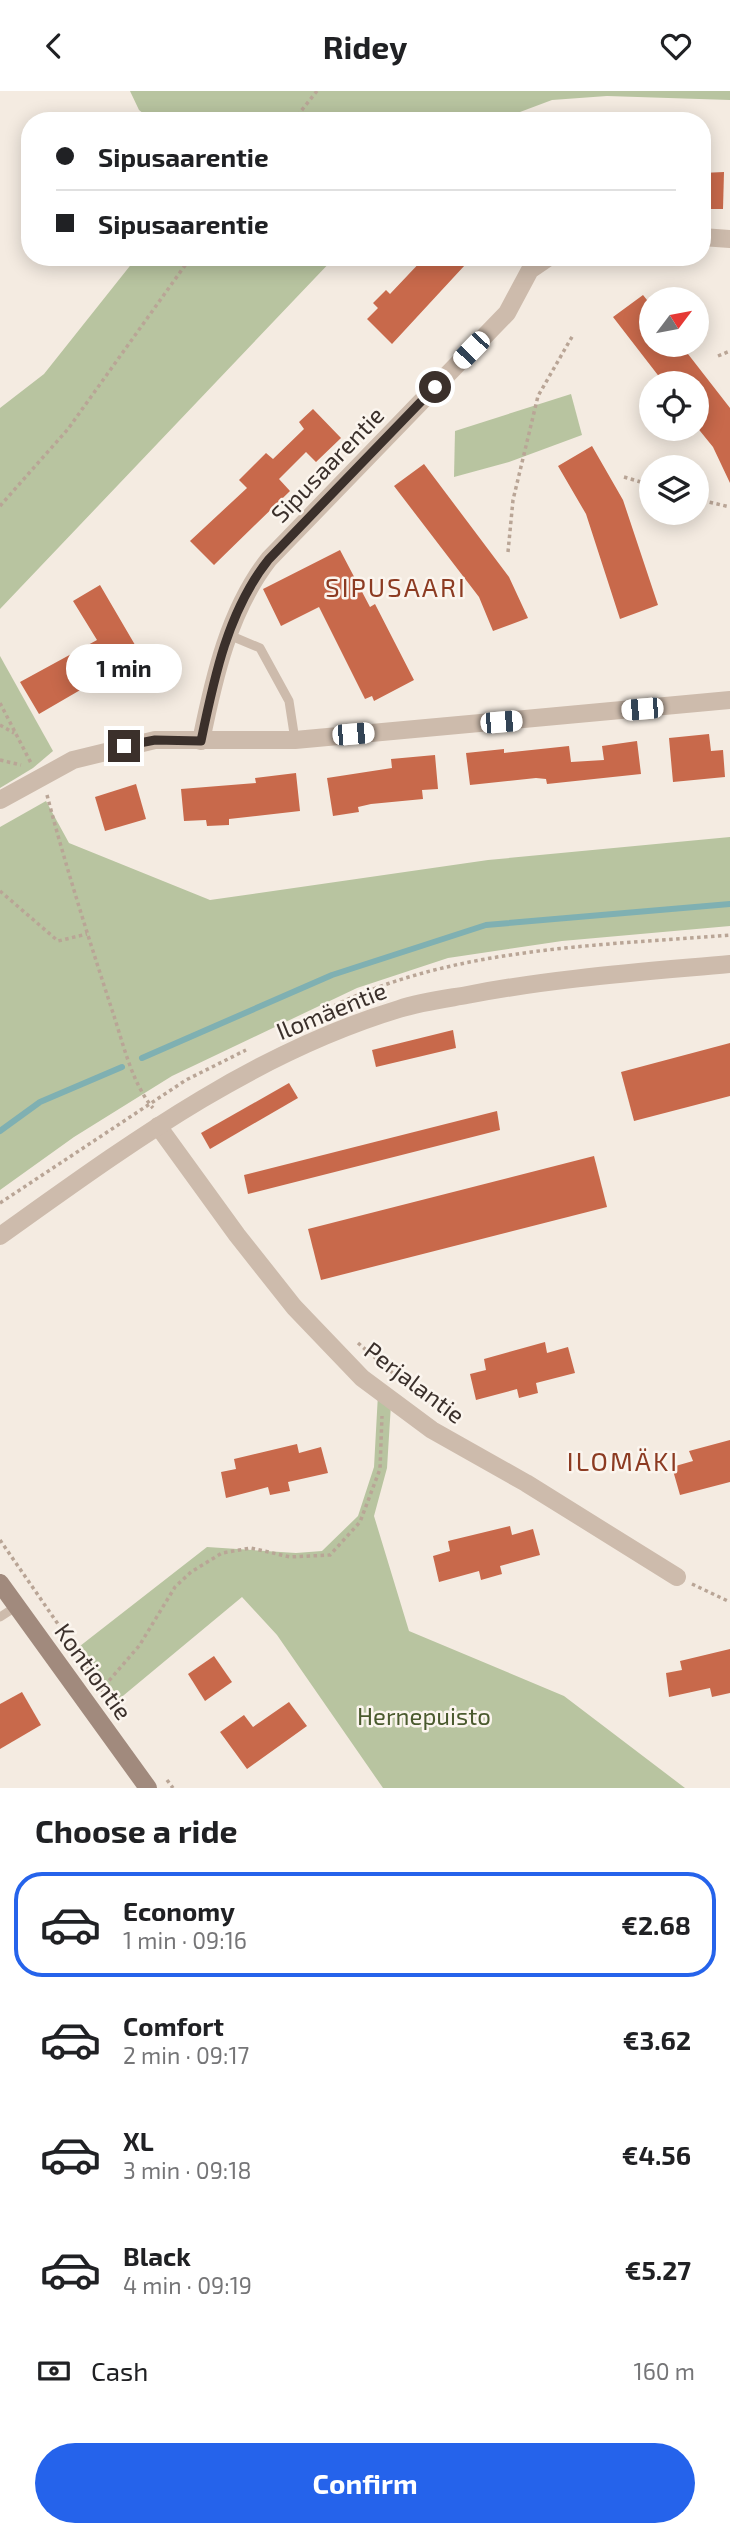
<!DOCTYPE html>
<meta charset="utf-8">
<style>
body{margin:0;font-family:"Exo 2",sans-serif;background:#f2f2f2;color:#202124;height:100vh;display:flex;flex-direction:column;font-size:26px;white-space:nowrap}
*{box-sizing:border-box;margin:0}
p{font-size:23px;color:#757577}
.icon{flex:none;width:38px;height:38px;fill:none;stroke:currentColor;stroke-width:2;stroke-linecap:round;stroke-linejoin:round}
.map{position:relative;height:1697px;overflow:hidden}
.details{display:flex;flex-direction:column;background:#fff;flex:1}
.details>*{flex:none}
.guide{position:absolute;left:21px;top:21px;width:690px;height:154px;border-radius:28px;box-shadow:0 4px 18px #0003;display:grid;align-content:center;height:154px;padding:0 35px;background:#fff}
.needle{width:46px;rotate:58deg}
.tools{position:absolute;left:639px;top:196px;display:grid;gap:14px}
.tools a{display:grid;place-items:center;width:70px;height:70px;border-radius:50%;background:#fff;box-shadow:0 4px 18px #0003;font-size:35px}
.end{position:absolute;width:32px;height:32px;margin:-16px;border:9px solid #3b302b;background:#fff;box-shadow:0 0 0 4px #fff}
.from{border-radius:50%}
.bubble{position:absolute;height:49px;border-radius:24px;background:#fff;box-shadow:0 4px 18px #0003;font-size:23px;font-weight:700;line-height:49px;text-align:center}
.car{position:absolute;width:21px;height:42px;margin:-21px -10px;border-radius:9px;box-shadow:0 0 5px 2px #0007;background:linear-gradient(#fff 24%,#345 0 40%,#fff 0 76%,#345 0 86%,#fff 0)}
.guide b{display:flex;align-items:center;gap:24px;height:66px;font-size:26px}
.guide b+b{border-top:2px solid #e0e0e0}
.guide i{width:18px;height:18px;background:#202124}
ul{padding:0;list-style:none}
li{display:flex;align-items:center;gap:21px;height:105px;margin:0 14px 10px;padding:0 21px;border:4px solid transparent;border-radius:28px}
li div{flex:1}
li b{display:block;font-size:26px}
li em{font-style:normal;font-weight:700}
li.on{border-color:#2563eb}
li>.icon{width:63px;height:63px;stroke-width:1.5}
h2{padding:0 35px;font-size:32px;line-height:84px}
.pay{display:flex;align-items:center;gap:18px;height:77px;padding:0 35px;font-size:26px}
.pay p{margin-inline-start:auto}
.button{display:flex;gap:14px;margin-top:auto;padding:14px 35px}
.button a{flex:1;height:80px;border-radius:42px;background:#2563eb;color:#fff;font-size:28px;font-weight:700;line-height:80px;text-align:center}
header{display:flex;justify-content:space-between;align-items:center;height:91px;padding:0 35px;background:#fff;font-size:32px;font-weight:700}
.map>svg:first-child{display:block}
</style>
<header><svg class="icon" aria-label="back" viewBox="0 0 24 24"><path d="M15 5l-7 7 7 7"/></svg>Ridey<svg class="icon" aria-label="heart" viewBox="0 0 24 24"><path d="M12 20l-8-8c-3-5 5-10 8-4 3-6 11-1 8 4z"/></svg></header>
<div class="map">
<svg width="730" height="1697" viewBox="0 0 730 1697">
<rect width="100%" height="100%" fill="#f4ebe1"/>
<g fill="#b8c4a0">
<path d="M130 0H730V9L607 5 552 9 496 30H153L139 19Z"/>
<path d="M137 166H335L0 518V317L44 283Z"/>
<path d="M571 303 582 344 509 371 454 386 455 340Z"/>
<path d="M0 565 53 660 33 677 0 697Z"/>
<path d="M46 710 69 752 210 809 488 769 730 746V835L562 850 448 867 357 897 172 985 74 1046 0 1099V736Z"/>
<path d="M378 1303 391 1313 387 1377 374 1425 409 1540 564 1605 685 1697H383L277 1544 242 1506 118 1609 80 1555 207 1456 296 1462 322 1460 358 1425 374 1376Z"/>
</g>
<g fill="none" stroke-linecap="round" stroke-linejoin="round">
<g stroke="#7fb0b2" stroke-width="6">
<path d="M142 967 332 884 486 834 730 813"/>
<path d="M0 1040 40 1011 122 976"/>
</g>
</g>
<g fill="#c8694b">
<path d="M724 81 723 118H702V82Z"/>
<path d="M425 166H457L465 174 392 253 367 228 378 217 373 212 386 199 390 203Z"/>
<path d="M643 204 651 214V254H681L730 317V392L713 356 696 335V292H664L613 226Z"/>
<path d="M313 318 341 347 316 371 306 361 279 388 290 400 214 474 190 450 247 397 239 389 266 362 273 368 304 338 299 331Z"/>
<path d="M592 355 623 409 658 514 620 528 586 423 558 375Z"/>
<path d="M424 373 509 486 528 527 493 540 479 506 394 395Z"/>
<path d="M340 459 370 516 375 513 414 589 374 610 372 605 365 608 319 516 281 535 263 498Z"/>
<path d="M100 494 138 559 80 594 82 598 39 623 20 591 97 549 73 510Z"/>
<path d="M709 643 711 660 723 659 725 686 673 691 669 647Z"/>
<path d="M637 650 641 683 547 693 546 688 536 687 470 694 466 662 504 658V662L569 655 571 671 604 669 602 655Z"/>
<path d="M435 664 438 698 422 699 423 708 371 713 358 716 359 721 333 725 327 687 392 677 391 668Z"/>
<path d="M296 682 300 720 229 728V734L207 735 206 729 184 730 181 698 256 692 255 687Z"/>
<path d="M136 693 146 728 105 740 95 706Z"/>
<path d="M453 939 456 957 376 976 372 959Z"/>
<path d="M730 952V1005L634 1030 621 981Z"/>
<path d="M289 992 298 1007 210 1058 201 1042Z"/>
<path d="M497 1020 500 1039 248 1103 244 1084Z"/>
<path d="M594 1065 607 1116 321 1189 308 1138Z"/>
<path d="M545 1251 547 1262 568 1256 575 1282 536 1292 538 1302 519 1307 517 1298 476 1309 470 1283 486 1279 484 1268Z"/>
<path d="M730 1349V1391L680 1404 672 1376 693 1370 689 1360Z"/>
<path d="M297 1353 299 1362 321 1356 328 1382 288 1391 290 1400 270 1404 268 1396 226 1407 221 1381 236 1378 234 1368Z"/>
<path d="M510 1435 512 1444 533 1438 540 1464 500 1475 502 1483 481 1489 479 1480 439 1491 433 1465 450 1460 448 1450Z"/>
<path d="M730 1558V1602L712 1606 710 1597 669 1606 666 1582 682 1579 680 1570Z"/>
<path d="M214 1565 232 1591 205 1610 188 1583Z"/>
<path d="M22 1601 41 1634 0 1658V1613Z"/>
<path d="M289 1611 307 1635 247 1678 220 1641 244 1624 253 1636Z"/>
</g>
<g fill="none" stroke-linecap="round" stroke-linejoin="round">
<g stroke="#b9a596" stroke-width="3.5" stroke-dasharray="3.5 3.5" stroke-linecap="butt">
<path d="M293 30 317 0"/>
<path d="M718 265 730 260"/>
<path d="M624 386 651 394"/>
<path d="M696 408 730 416"/>
<path d="M0 415 68 338 191 166"/>
<path d="M508 461 513 409 538 305 573 244"/>
<path d="M0 612 31 672"/>
<path d="M0 634 14 642"/>
<path d="M0 669 21 674"/>
<path d="M47 704C66 777 89 848 112 919 123 951 131 991 153 1017"/>
<path d="M0 800 58 850 87 843"/>
<path d="M291 937C313 926 335 913 358 904 474 856 606 854 730 844"/>
<path d="M0 1112 186 989 246 959"/>
<path d="M358 1252 402 1290"/>
<path d="M0 1449 98 1591"/>
<path d="M692 1493 730 1511"/>
<path d="M100 1600 139 1555 175 1496 191 1481 222 1462 251 1457 290 1466 330 1464 360 1431 380 1378 382 1325"/>
<path d="M167 1689 173 1697"/>
</g>
<g stroke="#cdbbac" stroke-width="9">
<path d="M229 544 260 557 289 610 295 649"/>
<path d="M0 1526 17 1515"/>
</g>
<g stroke="#cdbbac" stroke-width="18">
<path d="M702 146 730 148"/>
<path d="M201 650C214 586 229 519 269 468L507 222 530 179 549 166"/>
<path d="M0 709 73 669 155 649H295L730 609"/>
<path d="M158 1035 237 1144 294 1216 362 1287 432 1339 526 1392 677 1486"/>
<path d="M0 1145C125 1056 250 963 399 918 421 911 444 908 467 904 554 887 642 881 730 873"/>
</g>
<path stroke="#a18a7d" stroke-width="18" d="M0 1492 148 1697"/>
</g>
<g fill="none" stroke-linecap="round" stroke-linejoin="round">
<path stroke="#3b302b" stroke-width="9" d="M124 655 155 649 201 650C214 587 228 519 269 468L435 296"/>
</g>
<g text-anchor="middle" dominant-baseline="central" stroke-width="5" stroke-linejoin="round" paint-order="stroke">
<g font-size="24" fill="#3b302b" stroke="#fbf5ee">
<text transform="translate(327 373) rotate(-46)">Sipusaarentie</text>
<text transform="translate(331 919) rotate(-22)">Ilomäentie</text>
<text transform="translate(415 1291) rotate(37)">Perjalantie</text>
<text transform="translate(94 1580) rotate(54)">Kontiontie</text>
</g>
<g font-size="24" fill="#4a5a2e" stroke="#fbf5ee">
<text x="424" y="1624">Hernepuisto</text>
</g>
<g font-size="26" letter-spacing="2" fill="#8c3b22" stroke="#fbf5ee">
<text x="396" y="495">SIPUSAARI</text>
<text x="623" y="1369">ILOMÄKI</text>
</g>
</g>
</svg>
<div class="tools">
<a><svg class="needle" viewBox="-14 -14 28 28"><path d="M0-13l5 13h-10z" fill="#e53935"/><path d="M0 13l5-13h-10z" fill="#757577"/></svg></a>
<a><svg class="icon" aria-label="locate" viewBox="0 0 24 24"><circle cx="12" cy="12" r="6"/><path d="M12 2v4M12 18v4M2 12h4M18 12h4"/></svg></a>
<a><svg class="icon" aria-label="layers" viewBox="0 0 24 24"><path d="M12 4l9 5-9 5-9-5zM3 14l9 5 9-5"/></svg></a>
</div>
<i class="end from" style="left:435px;top:296px"></i>
<i class="end" style="left:124px;top:655px"></i>
<div class="bubble" style="left:66px;top:553px;width:116px">1 min</div>
<i class="car" style="left:471px;top:259px;rotate:224deg"></i>
<i class="car" style="left:642px;top:618px;rotate:265deg"></i>
<i class="car" style="left:501px;top:631px;rotate:85deg"></i>
<i class="car" style="left:353px;top:643px;rotate:85deg"></i>
<div class="guide">
<b><i class="from"></i>Sipusaarentie</b>
<b><i></i>Sipusaarentie</b>
</div>
</div>
<section class="details">
<h2>Choose a ride</h2>
<ul>
<li class="on"><svg class="icon" aria-label="car" viewBox="0 0 24 24"><path d="M5 17H2v-5l4-1 3-4h7l3 4 3 1v5h-3M9 17h6M6 11h13"/><circle cx="7" cy="17" r="2"/><circle cx="17" cy="17" r="2"/></svg><div><b>Economy</b><p>1 min · 09:16</p></div><em>€2.68</em></li>
<li><svg class="icon" aria-label="car" viewBox="0 0 24 24"><path d="M5 17H2v-5l4-1 3-4h7l3 4 3 1v5h-3M9 17h6M6 11h13"/><circle cx="7" cy="17" r="2"/><circle cx="17" cy="17" r="2"/></svg><div><b>Comfort</b><p>2 min · 09:17</p></div><em>€3.62</em></li>
<li><svg class="icon" aria-label="car" viewBox="0 0 24 24"><path d="M5 17H2v-5l4-1 3-4h7l3 4 3 1v5h-3M9 17h6M6 11h13"/><circle cx="7" cy="17" r="2"/><circle cx="17" cy="17" r="2"/></svg><div><b>XL</b><p>3 min · 09:18</p></div><em>€4.56</em></li>
<li><svg class="icon" aria-label="car" viewBox="0 0 24 24"><path d="M5 17H2v-5l4-1 3-4h7l3 4 3 1v5h-3M9 17h6M6 11h13"/><circle cx="7" cy="17" r="2"/><circle cx="17" cy="17" r="2"/></svg><div><b>Black</b><p>4 min · 09:19</p></div><em>€5.27</em></li>
</ul>
<div class="pay"><svg class="icon" aria-label="cash" viewBox="0 0 24 24"><path d="M3 7h18v10H3z"/><circle cx="12" cy="12" r="2"/></svg>Cash<p>160 m</p></div>
<div class="button"><a>Confirm</a></div>
</section>
